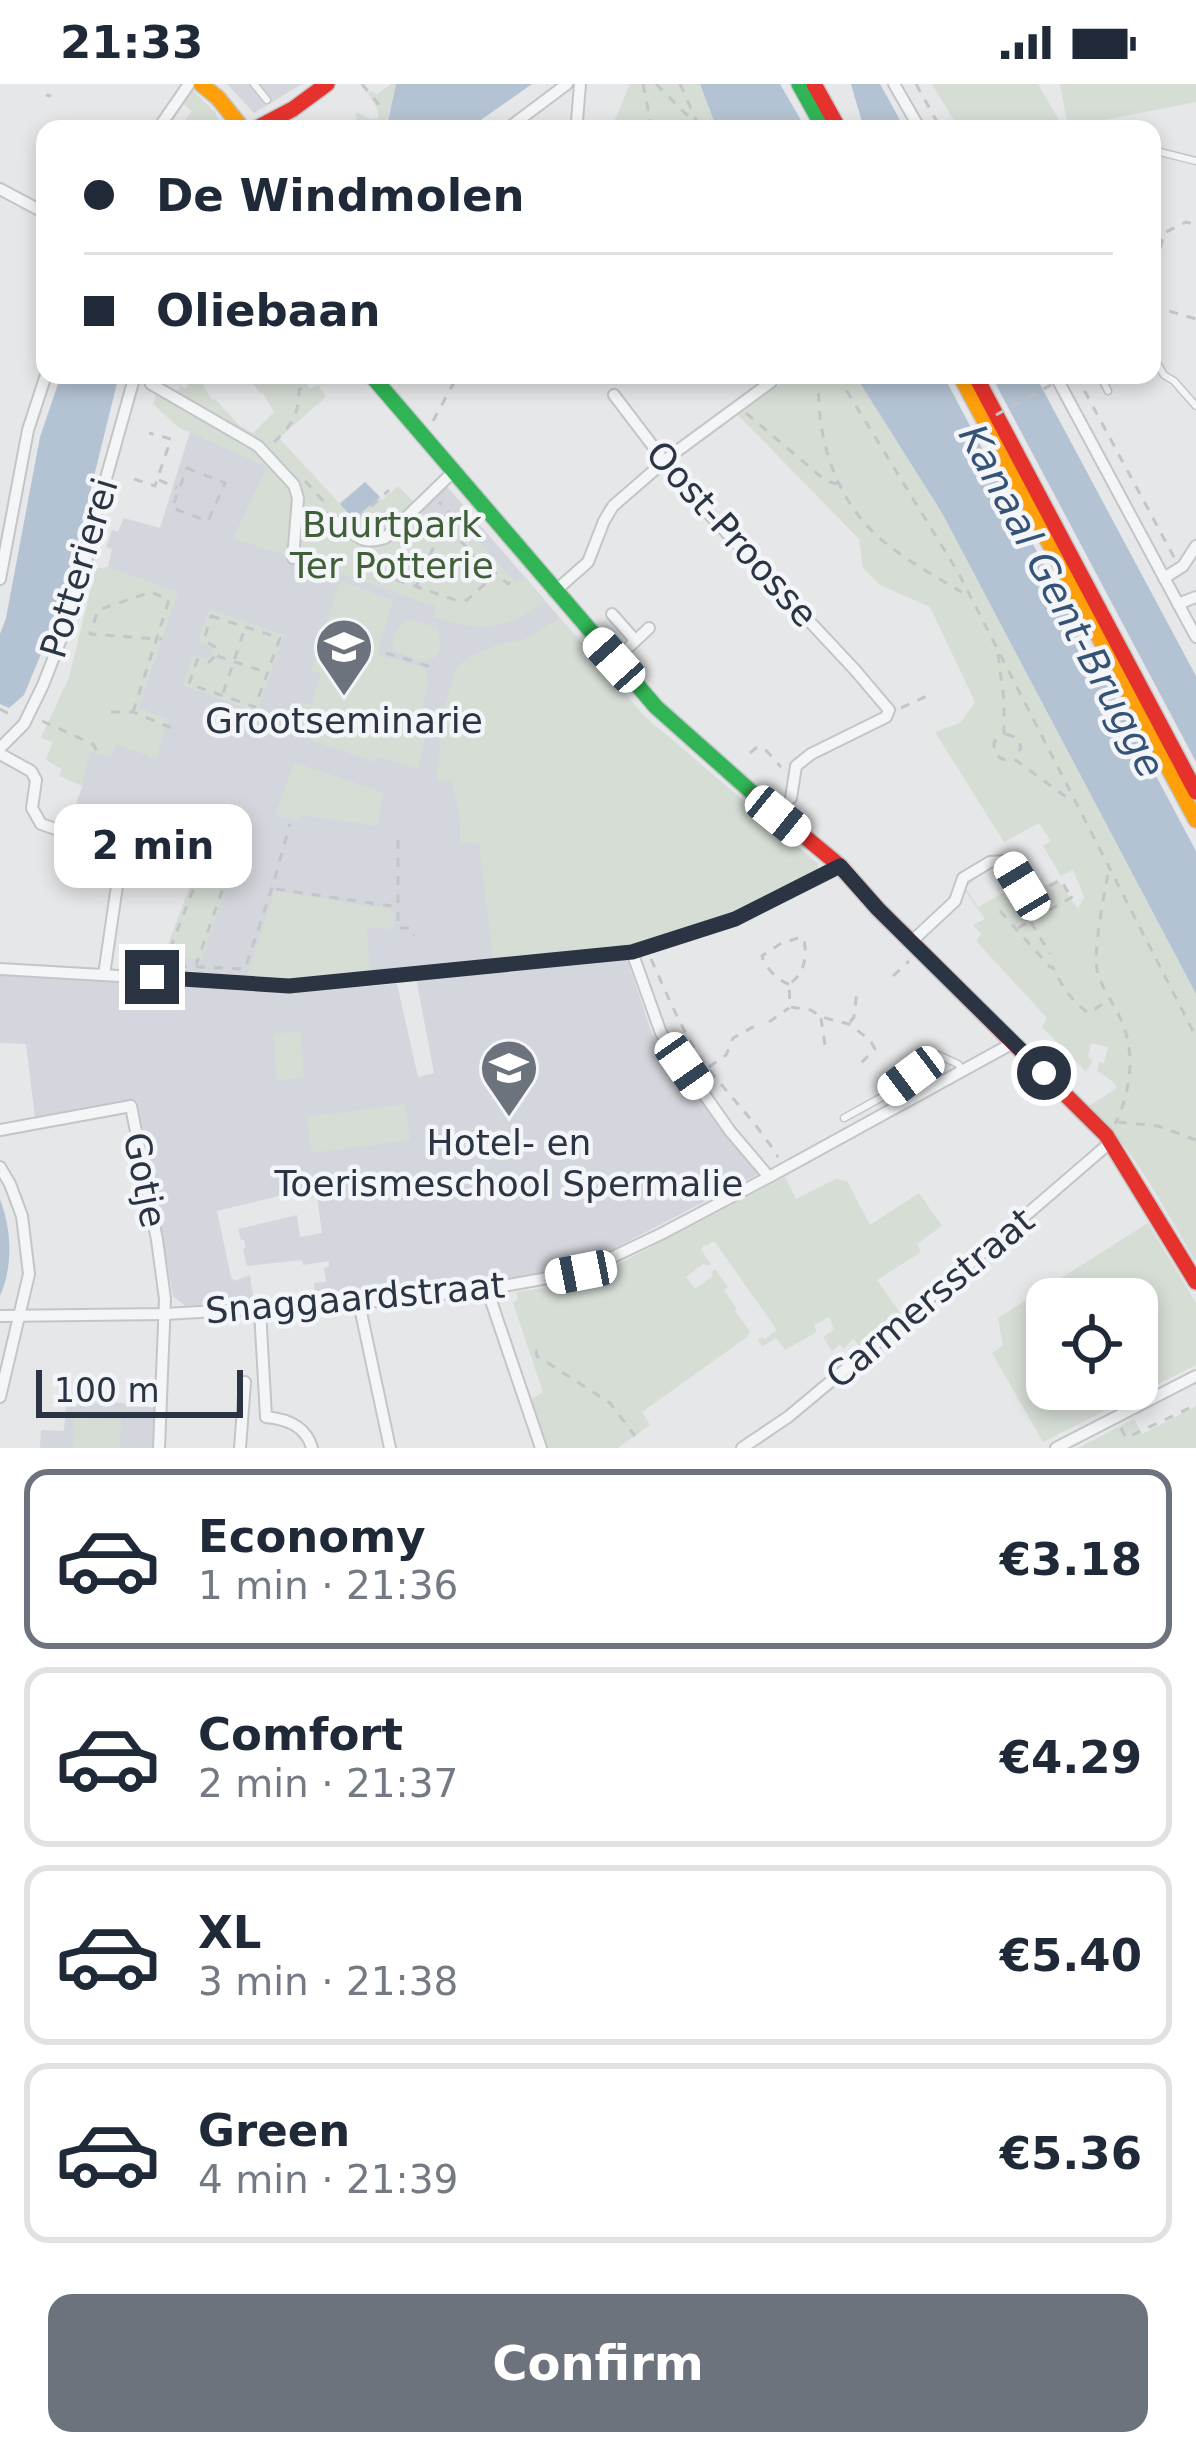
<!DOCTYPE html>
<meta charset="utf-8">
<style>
body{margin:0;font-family:"DejaVu Sans",sans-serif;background:#f2f2f3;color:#1f2937;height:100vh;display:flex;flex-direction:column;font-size:45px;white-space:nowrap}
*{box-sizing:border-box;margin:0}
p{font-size:39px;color:#747a83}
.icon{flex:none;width:66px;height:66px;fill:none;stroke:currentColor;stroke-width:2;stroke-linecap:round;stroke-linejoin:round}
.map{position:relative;height:1364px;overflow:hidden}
.side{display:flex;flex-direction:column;background:#fff;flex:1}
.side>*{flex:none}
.top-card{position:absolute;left:36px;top:36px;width:1125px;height:264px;border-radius:24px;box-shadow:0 6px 18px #0003;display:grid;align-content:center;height:264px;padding:0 48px;background:#fff}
.tools{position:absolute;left:1026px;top:1194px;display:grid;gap:24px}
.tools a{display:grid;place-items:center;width:132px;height:132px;border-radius:24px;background:#fff;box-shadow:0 6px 18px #0003;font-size:60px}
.scale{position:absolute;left:36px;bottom:30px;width:207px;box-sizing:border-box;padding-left:12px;border:6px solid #2b3443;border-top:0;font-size:33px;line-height:42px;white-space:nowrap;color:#2b3443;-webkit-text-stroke:9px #f3f5f8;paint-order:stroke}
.end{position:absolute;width:54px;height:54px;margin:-27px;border:15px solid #2b3443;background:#fff;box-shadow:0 0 0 6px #fff}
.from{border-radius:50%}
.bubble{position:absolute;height:84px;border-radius:24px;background:#fff;box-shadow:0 6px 18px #0003;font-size:39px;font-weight:700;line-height:84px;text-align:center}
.car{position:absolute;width:36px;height:72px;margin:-36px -18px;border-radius:15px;box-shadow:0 0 9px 3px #0007;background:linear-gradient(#fff 24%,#345 0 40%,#fff 0 76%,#345 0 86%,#fff 0)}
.top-card b{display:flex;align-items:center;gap:42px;height:114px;font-size:45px}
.top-card b+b{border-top:3px solid #e0e1e3}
.top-card i{width:30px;height:30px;background:#1f2937}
ul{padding:21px 0 0;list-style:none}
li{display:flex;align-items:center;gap:36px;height:180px;margin:0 24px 18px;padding:0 24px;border:6px solid #e0e1e3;border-radius:24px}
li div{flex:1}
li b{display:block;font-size:45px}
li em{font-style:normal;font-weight:700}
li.selected{border-color:#6c737d}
li>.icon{width:108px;height:108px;stroke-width:1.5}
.action{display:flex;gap:24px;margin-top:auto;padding:24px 48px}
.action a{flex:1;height:138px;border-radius:24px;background:#6c737d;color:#fff;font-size:48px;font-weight:700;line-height:138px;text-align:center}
.status{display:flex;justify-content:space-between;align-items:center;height:84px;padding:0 60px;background:#fff;direction:ltr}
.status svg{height:33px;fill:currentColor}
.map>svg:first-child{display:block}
</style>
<div class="status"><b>21:33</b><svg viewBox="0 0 49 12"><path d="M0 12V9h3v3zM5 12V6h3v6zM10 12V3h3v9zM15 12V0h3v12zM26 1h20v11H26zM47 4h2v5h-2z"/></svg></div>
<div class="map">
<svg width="1196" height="1364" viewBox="0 0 1196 1364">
<rect width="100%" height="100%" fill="#e5e7e9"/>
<g fill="#d3d6dc">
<path d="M227 0H302L254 29Z"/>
<path d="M194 335 261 356 375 460 444 399 645 633 818 780V786L735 827 634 863 293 895 159 885 196 786 68 740 83 701 60 692 62 685 48 677 53 658 41 654 69 594 96 485 108 483 112 465 106 463 112 446 118 448 124 434 160 444Z"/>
<path d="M627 875 652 950 758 1090 582 1181 492 1200 315 1214 314 1199 326 1198 324 1184 329 1182V1177L303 1181 302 1176 247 1182 243 1165 246 1164 244 1156H241L238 1145 297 1131 300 1153 322 1149 317 1113 302 1114 300 1107 217 1127 231 1193 234 1197 250 1191 254 1219 185 1222 173 1212 137 1017 35 1034 26 960 0 959V889L291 908 397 900 418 993 434 989 416 894Z"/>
<path d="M67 1311 154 1324 153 1364H40L41 1346 64 1347Z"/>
</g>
<g fill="#d6ddd5" fill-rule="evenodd">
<path d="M391 0H396L386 41 379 45H357L356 28 371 35 378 34V27L368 9 371 7 377 10Z"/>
<path d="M630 0H700L717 45H611Z"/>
<path d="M932 0H1038L1064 45H959Z"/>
<path d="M1060 0H1196V18L1068 43Z"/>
<path d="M190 4 215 28 223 45H179L192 27 181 18Z"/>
<path d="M154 291 158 293 157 297 178 307 180 302 186 305 193 291H197L212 316 215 315 240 342 253 349 274 328 263 309 261 310 246 291H301L310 305 318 301 326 313 279 354 339 419 365 398 382 416 398 402 437 442 453 429 516 499 524 493 544 518C502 548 482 547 433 533L436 523 334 487 336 477 327 475 323 484 233 454 267 383 178 343 153 320 157 309 150 304Z"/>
<path d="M779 291H855L942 429 1196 910V1178C1164 1124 1135 1066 1089 1022L1117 1004 1112 997 1097 987 1099 978 1104 979 1108 963 1091 959 1088 974 1093 976 1086 988 1042 943 1047 934 976 857 981 850 973 841 985 835 963 804 964 799 971 794 973 798 965 803 978 823 1014 803 1021 815 1057 795 1078 825 1084 813 1073 786 1061 792 1043 762 1051 757 1039 739 1004 758 935 648 960 639 975 618 930 523 880 501 863 484 859 455 737 330 783 298Z"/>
<path d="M108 483 178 508 139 624 168 635 156 675 117 660 111 674 90 667 82 702 60 692 62 685 46 675 53 658 41 654 69 594 96 485Z"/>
<path d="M340 497 393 516 377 570 424 584C433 600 424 607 423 623 421 650 428 658 417 685L377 672 374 678 296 651 298 645 291 644 300 618 311 621 321 590 311 587Z"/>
<path d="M209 525 284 551 257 628 183 602 193 571 207 575 213 570 211 563 198 558Z"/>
<path d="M560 534 645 633 818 780V786L735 827 634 863 493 876 479 759H460V736L452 696 437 697 444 623 457 583 470 572 495 562 525 555Z"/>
<path d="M410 535 438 544 441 565 436 573 420 577 394 566C389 553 399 541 410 535Z"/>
<path d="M294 678 384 709 377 742 301 731 298 738 275 731Z"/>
<path d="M201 773 232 784 202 876 164 873Z"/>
<path d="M275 807 394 826V845L367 844 370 886 293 895 247 892Z"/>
<path d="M301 948 304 994 276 996 274 949Z"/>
<path d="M405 1020 410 1056 311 1069 307 1033Z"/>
<path d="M785 1093 796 1115 836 1095 847 1097 870 1141 919 1109 942 1142 917 1160 921 1168 877 1196 900 1229 860 1262 853 1255 843 1265 840 1260 832 1267 823 1253 834 1246 829 1233 814 1241 817 1248 785 1266 776 1254 762 1263 758 1256 762 1253 765 1255 777 1246 714 1157 706 1162 704 1160 701 1166 711 1180 707 1182 704 1179 686 1193 695 1205 713 1192 711 1188 715 1185 728 1203 724 1206 737 1225 735 1227 750 1247 747 1253 642 1328 650 1341 618 1364H548L531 1315 543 1308 513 1219 518 1215 516 1208 584 1198Z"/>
<path d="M1148 1139 1196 1219V1281L1043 1358 992 1269 1003 1262 998 1234ZM1137 1215V1305H1047V1215Z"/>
<path d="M1196 1322V1364H1078L1134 1335 1142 1350Z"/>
<path d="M74 1334 121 1335 120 1364H73Z"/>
</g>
<g fill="#b4c3d3">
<path d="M396 0H532L468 45H379L387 41Z"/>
<path d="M700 0H780L806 45H717Z"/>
<path d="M851 0H880L905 45H864Z"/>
<path d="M61 291H119L64 514 24 611 9 624 0 620V550L6 534 40 353Z"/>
<path d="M855 291H943L1196 767V910L942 429Z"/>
<path d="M991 291H1035L1196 592V678Z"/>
<path d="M365 398 380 413 354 435 340 420Z"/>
<path d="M0 1115C12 1147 13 1182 0 1212Z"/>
</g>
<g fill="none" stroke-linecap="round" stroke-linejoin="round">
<defs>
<g id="lane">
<path d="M254 0 267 16"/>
<path d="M1152 66 1196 77"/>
<path d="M1152 271 1164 291 1174 297 1196 322"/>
<path d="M1100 291 1108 307"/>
<path d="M844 1034 884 1012 938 971 958 980 962 987"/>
</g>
<g id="street">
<path d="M894 0 920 45"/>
<path d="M158 45 189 0"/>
<path d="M507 45 567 0"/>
<path d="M572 45 577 37 580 0"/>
<path d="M0 105 45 129"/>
<path d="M1055 291 1196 553"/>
<path d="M151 300 258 362 294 401 298 414 293 474"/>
<path d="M614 311 684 403 855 586 889 626 886 633 811 670 796 682 791 714"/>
<path d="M297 430C310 432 326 433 338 439 359 450 358 462 385 454L453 388"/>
<path d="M1164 494 1183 482 1196 462"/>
<path d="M0 495 28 346 46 291"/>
<path d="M554 508 588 478 604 437 613 422 673 370 771 298"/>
<path d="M1178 520 1196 513"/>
<path d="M612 530 635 556"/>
<path d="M630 562 649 544"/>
<path d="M0 664 24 640 43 601 66 542 95 447 96 430 135 291"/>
<path d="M0 670 31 687 36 696 32 724 41 740 111 764 120 781 104 891"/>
<path d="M911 858 955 817 963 794 990 778 1005 777 1022 802"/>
<path d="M632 868 661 949 730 1047 769 1093"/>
<path d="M0 885 289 902 632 868 735 835 840 782"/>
<path d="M0 1046 131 1022 157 1156 165 1215 159 1364"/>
<path d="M0 1083 10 1100 22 1132 29 1190 0 1313"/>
<path d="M487 1205 541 1364"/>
<path d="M359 1219 390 1364"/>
<path d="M260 1226 266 1333C287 1335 306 1342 312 1364"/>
<path d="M0 1232 165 1230 359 1219 487 1205 581 1188 661 1150 769 1093 1013 959"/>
<path d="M240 1364 245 1298"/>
<path d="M742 1364 788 1333 896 1243 1112 1057"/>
<path d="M1056 1364 1196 1292"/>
</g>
<g id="fast">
<path d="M799 0 824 45"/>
<path d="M371 291 656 623 756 712"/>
</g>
<g id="slow">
<path d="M201 0 218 14 243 45"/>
<path d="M960 291 1196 736"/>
</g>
<g id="jam">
<path d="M814 0 839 45"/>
<path d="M255 45 293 25 327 0"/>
<path d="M975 291 1196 708"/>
<path d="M756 712 840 782 878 825 1106 1051 1196 1198"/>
</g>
</defs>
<use href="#lane" stroke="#c3c5c7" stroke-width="9"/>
<use href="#street" stroke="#c3c5c7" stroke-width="14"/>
<use href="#fast" stroke="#c3c5c7" stroke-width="18"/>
<use href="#slow" stroke="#c3c5c7" stroke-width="18"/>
<use href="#jam" stroke="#c3c5c7" stroke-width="18"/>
<g stroke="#c4c5c9" stroke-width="3" stroke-dasharray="9 9" stroke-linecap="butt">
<path d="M362 0 380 22"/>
<path d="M643 0 652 45"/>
<path d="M656 0 688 32 695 36"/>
<path d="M680 0 700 45"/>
<path d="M916 0 941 45"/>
<path d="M46 11 51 12"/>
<path d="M1152 199 1164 149 1186 138 1196 141"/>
<path d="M1152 222 1196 235"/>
<path d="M819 291C815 354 836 421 888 461 912 480 942 496 968 512"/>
<path d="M837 291 958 488 1196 953"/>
<path d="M1076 291 1175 475"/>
<path d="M746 329 826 397 837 400"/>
<path d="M433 337 458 291"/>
<path d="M274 358C291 342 299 331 299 306L304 302 297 291"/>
<path d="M187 384 225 399 208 437 172 424Z"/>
<path d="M134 395 155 402 171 355 149 349"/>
<path d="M159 396 177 404"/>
<path d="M305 397 327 421"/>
<path d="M358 435 389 406"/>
<path d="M431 446 449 429 439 418"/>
<path d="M373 470 388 493 458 517 467 516 488 497 489 491 451 445 441 446 416 503"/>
<path d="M490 494 495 489 508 500 512 496"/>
<path d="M211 532 280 554 255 623 189 600 197 576 209 578 215 572V563L204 556Z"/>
<path d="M386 569 438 585"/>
<path d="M998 570 1004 616V650L994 658C994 673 1001 678 1014 675L1073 718"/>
<path d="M217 572 265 588"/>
<path d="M223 609 245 544"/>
<path d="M901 624 927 612"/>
<path d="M0 625 13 632"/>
<path d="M111 628H133L174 645V651"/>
<path d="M133 628 169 516 151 508 98 526 90 550 157 555H162"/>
<path d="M42 637 93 660 100 673"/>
<path d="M1006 650 1018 654 1021 664 1014 675"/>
<path d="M750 669 756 664H764L781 683"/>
<path d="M398 756V844H411L414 852"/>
<path d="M1108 791C1104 808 1093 870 1097 886 1101 904 1115 921 1122 938 1136 970 1130 1010 1115 1040"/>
<path d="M276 805 398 823"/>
<path d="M1036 810 1045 826"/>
<path d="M1017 820 1027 837"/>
<path d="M1000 827 1050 883H1053C1062 903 1071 916 1088 929L1108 917"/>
<path d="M1031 838 1050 870"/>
<path d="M1018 844 1074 812 1069 810 1061 796 1029 813"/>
<path d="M651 875C668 912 683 951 708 984 731 1014 758 1040 778 1073"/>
<path d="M164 881 201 785 227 793 196 881"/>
<path d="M178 882 245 885 272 804 290 740"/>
<path d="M893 892 909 877"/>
<path d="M789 900C778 897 765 883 762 872L780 860 801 853 804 855C807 873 805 890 789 900L790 923 811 926 821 933 849 940 870 956 875 965 858 982"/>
<path d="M821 934 826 968"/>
<path d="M769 938 789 924"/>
<path d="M850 938 854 933 857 907"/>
<path d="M709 983 726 971 733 954 755 942"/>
<path d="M1118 1038 1158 1042 1196 1056"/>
<path d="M536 1266 537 1272 610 1319 635 1352"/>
<path d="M1121 1344 1126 1354 1196 1321"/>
</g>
<use href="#lane" stroke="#f4f5f6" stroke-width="6"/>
<use href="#street" stroke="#f4f5f6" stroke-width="10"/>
<use href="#fast" stroke="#30b455" stroke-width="15"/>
<use href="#slow" stroke="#ff9f0a" stroke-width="15"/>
<use href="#jam" stroke="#e5322d" stroke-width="15"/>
<path stroke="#c4c5c9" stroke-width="3" stroke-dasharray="9 9" stroke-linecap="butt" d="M996 331 1058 297"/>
</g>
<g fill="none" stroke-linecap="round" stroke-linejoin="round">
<path stroke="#2b3443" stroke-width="15" d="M152 893 289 902 632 868 735 835 840 782 878 825 1044 989"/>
</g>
<defs>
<symbol id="university-pin" viewBox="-11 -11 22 30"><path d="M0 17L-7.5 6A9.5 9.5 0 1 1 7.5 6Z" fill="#6c737d" stroke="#f3f5f8"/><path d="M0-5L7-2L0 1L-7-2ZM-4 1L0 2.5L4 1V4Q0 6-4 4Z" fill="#fff"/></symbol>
<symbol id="school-pin" viewBox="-11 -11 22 30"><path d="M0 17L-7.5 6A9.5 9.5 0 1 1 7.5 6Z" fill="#6c737d" stroke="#f3f5f8"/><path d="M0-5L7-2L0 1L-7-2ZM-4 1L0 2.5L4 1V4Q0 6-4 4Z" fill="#fff"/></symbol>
</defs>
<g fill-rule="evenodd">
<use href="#university-pin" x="311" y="530" width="66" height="90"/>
<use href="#school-pin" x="476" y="951" width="66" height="90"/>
</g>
<g text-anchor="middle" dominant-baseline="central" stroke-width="9" stroke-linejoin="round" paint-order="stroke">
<g font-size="36" fill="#405f39" stroke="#f3f5f8">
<text x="392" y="440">Buurtpark<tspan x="392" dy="41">Ter Potterie</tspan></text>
</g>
<g font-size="36" fill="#2b3443" stroke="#f3f5f8">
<text transform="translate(732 450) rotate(48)">Oost-Proosse</text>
<text transform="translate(79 484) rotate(-73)">Potterierei</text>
<text transform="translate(145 1096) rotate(79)">Gotje</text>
<text transform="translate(355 1214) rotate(-5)">Snaggaardstraat</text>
<text transform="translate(930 1214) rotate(-40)">Carmersstraat</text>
</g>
<g font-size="36" fill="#2b3443" stroke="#f3f5f8">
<text x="344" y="636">Grootseminarie</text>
<text x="509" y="1058">Hotel- en<tspan x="509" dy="41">Toerismeschool Spermalie</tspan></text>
</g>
<g font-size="39" font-style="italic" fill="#355377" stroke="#f3f5f8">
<text transform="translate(1062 517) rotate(62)">Kanaal Gent-Brugge</text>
</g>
</g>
</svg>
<div class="tools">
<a><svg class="icon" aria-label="locate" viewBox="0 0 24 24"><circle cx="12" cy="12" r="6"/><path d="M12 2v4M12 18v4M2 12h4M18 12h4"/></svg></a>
</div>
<div class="scale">100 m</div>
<i class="end from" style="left:1044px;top:989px"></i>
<i class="end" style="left:152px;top:893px"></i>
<div class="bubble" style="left:54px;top:720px;width:198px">2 min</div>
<i class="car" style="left:614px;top:576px;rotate:318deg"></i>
<i class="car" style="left:778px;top:732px;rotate:129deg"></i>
<i class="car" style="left:1022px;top:802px;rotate:329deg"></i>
<i class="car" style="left:684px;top:982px;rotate:145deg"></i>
<i class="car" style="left:911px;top:992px;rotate:233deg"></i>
<i class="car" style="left:581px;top:1188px;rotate:259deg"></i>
<div class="top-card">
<b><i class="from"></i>De Windmolen</b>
<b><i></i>Oliebaan</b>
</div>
</div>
<section class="side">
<ul>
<li class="selected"><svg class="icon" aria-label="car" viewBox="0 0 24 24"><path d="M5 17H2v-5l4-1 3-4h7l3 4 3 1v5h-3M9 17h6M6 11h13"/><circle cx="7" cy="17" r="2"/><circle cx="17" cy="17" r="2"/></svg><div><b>Economy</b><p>1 min · 21:36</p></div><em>€3.18</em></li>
<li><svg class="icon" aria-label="car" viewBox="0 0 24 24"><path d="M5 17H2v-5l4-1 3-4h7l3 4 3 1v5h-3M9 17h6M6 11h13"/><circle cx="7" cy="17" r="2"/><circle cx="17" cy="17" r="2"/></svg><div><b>Comfort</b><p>2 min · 21:37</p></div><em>€4.29</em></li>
<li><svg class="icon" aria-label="car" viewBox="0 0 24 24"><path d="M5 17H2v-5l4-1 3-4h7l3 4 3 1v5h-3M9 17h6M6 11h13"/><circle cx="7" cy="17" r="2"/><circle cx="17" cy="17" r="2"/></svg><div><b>XL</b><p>3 min · 21:38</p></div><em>€5.40</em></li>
<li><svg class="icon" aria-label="car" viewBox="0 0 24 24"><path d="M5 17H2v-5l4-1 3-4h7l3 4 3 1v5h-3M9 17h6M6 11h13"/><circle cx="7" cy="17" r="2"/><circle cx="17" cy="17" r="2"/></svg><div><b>Green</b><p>4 min · 21:39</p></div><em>€5.36</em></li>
</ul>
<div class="action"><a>Confirm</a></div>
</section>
